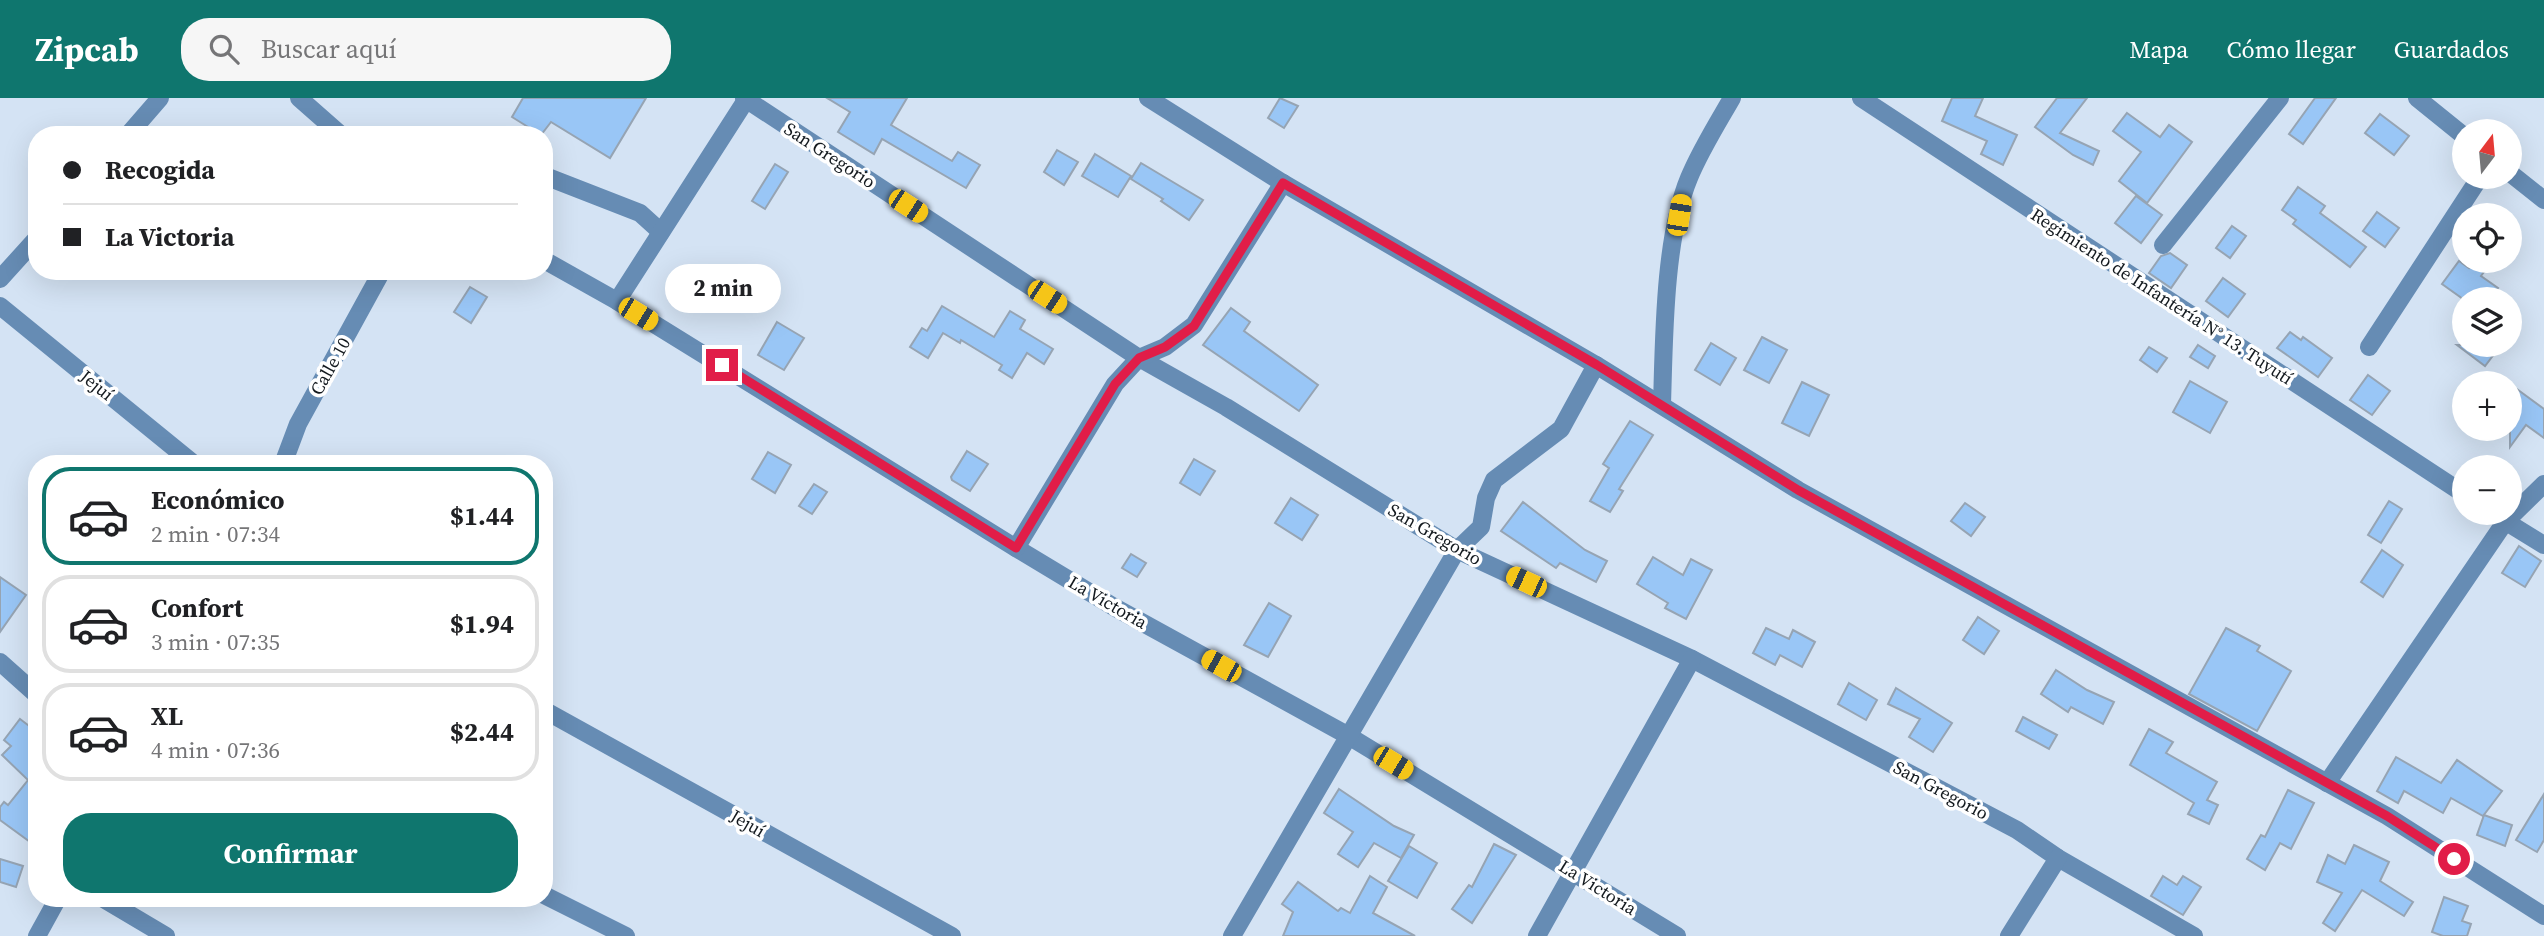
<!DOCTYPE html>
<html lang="es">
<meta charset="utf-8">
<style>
body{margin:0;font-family:"Source Serif 4",serif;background:#f6f6f6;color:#202124;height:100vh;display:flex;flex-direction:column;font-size:26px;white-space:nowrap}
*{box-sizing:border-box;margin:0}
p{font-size:23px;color:#757577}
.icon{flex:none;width:38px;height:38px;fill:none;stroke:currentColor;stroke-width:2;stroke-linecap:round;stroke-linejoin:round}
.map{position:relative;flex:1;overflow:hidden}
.drawer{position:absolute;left:28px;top:357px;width:525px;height:452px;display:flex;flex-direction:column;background:#fff;border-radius:28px;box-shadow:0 7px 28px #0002}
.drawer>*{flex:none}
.hud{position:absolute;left:28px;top:28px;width:525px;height:154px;border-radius:28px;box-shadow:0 7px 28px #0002;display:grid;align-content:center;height:154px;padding:0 35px;background:#fff}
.needle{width:46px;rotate:16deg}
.fabs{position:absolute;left:2452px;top:21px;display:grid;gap:14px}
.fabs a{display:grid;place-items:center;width:70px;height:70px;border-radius:50%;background:#fff;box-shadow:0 7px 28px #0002;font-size:35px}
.end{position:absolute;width:32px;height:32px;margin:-16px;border:9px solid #e11d48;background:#fff;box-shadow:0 0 0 4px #fff}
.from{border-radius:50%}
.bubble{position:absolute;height:49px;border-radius:24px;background:#fff;box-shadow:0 7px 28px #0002;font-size:23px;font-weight:700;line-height:49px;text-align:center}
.car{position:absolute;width:21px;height:42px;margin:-21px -10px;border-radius:9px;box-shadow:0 0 5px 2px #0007;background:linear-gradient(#f5c518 24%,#345 0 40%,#f5c518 0 76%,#345 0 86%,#f5c518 0)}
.hud b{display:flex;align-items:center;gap:24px;height:66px;font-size:26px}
.hud b+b{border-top:2px solid #e0e0e0}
.hud i{width:18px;height:18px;background:#202124}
ul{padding:12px 0 0;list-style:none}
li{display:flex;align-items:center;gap:21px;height:98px;margin:0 14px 10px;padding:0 21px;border:4px solid #e0e0e0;border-radius:28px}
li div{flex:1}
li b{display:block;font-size:26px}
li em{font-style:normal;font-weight:700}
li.current{border-color:#0f766e}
li>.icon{width:63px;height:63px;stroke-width:1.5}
.action{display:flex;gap:14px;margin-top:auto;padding:14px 35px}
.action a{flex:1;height:80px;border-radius:28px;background:#0f766e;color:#fff;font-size:28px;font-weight:700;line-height:80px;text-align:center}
header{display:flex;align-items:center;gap:42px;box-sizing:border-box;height:98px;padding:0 35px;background:#0f766e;color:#fff}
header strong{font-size:33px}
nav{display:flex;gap:38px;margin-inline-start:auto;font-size:24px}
.search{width:490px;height:63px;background:#f6f6f6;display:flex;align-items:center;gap:18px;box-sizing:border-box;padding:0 24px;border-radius:28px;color:#757577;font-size:26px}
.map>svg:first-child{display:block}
</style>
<header>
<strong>Zipcab</strong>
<div class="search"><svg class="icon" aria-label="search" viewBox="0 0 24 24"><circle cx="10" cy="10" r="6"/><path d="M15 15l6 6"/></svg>Buscar aquí</div>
<nav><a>Mapa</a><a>Cómo llegar</a><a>Guardados</a></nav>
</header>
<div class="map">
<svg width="2544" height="838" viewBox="0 0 2544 838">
<rect width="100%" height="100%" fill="#d4e3f4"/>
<g fill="#99c6f6" stroke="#96a4b3" stroke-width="2">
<path d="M523 0H646L610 60 551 24 541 37 512 19Z"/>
<path d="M827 0H907L891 27 952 63 958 54 980 67 966 90 882 41 874 56 838 34 850 14Z"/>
<path d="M1280 0 1298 8 1284 30 1268 20Z"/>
<path d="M1952 0H1983L1975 18 2017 37 2003 67 1981 56 1987 43 1942 23Z"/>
<path d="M2057 0H2087L2060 35 2099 53 2093 67 2073 57 2035 29Z"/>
<path d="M2315 0H2336L2303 46 2289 36Z"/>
<path d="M2127 15 2160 39 2169 27 2192 44 2147 105 2119 83 2141 54 2113 33Z"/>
<path d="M2380 16 2409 38 2394 57 2365 35Z"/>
<path d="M1057 52 1078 64 1064 87 1044 74Z"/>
<path d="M1095 56 1131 78 1118 99 1082 78Z"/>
<path d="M1141 65 1203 102 1189 122 1161 103 1163 101 1131 81Z"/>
<path d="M775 66 788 74 765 111 752 103Z"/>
<path d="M2298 89 2325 108 2320 115 2366 149 2350 169 2293 126 2296 122 2282 112Z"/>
<path d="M2136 98 2162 117 2141 145 2115 125Z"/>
<path d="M2377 114 2399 130 2385 149 2363 133Z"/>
<path d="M2232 128 2246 138 2230 160 2216 150Z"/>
<path d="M2170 155 2187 167 2171 190 2149 175 2161 158Z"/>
<path d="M2459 163 2469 170 2474 163H2492L2481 178 2498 190 2490 201H2463L2442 186Z"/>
<path d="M2223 180 2245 196 2228 219 2206 203Z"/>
<path d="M470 189 487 199 471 225 454 214Z"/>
<path d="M942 208 994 239 1010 213 1025 222 1020 231 1053 251 1044 266 1027 255 1012 280 999 272 1002 267 961 242 960 245 943 235 928 260 910 249 922 230 927 233Z"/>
<path d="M1231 210 1250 224 1244 233 1318 287 1299 313 1203 247Z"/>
<path d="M777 224 804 240 784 272 758 257Z"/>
<path d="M2290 234 2301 242 2303 239 2332 260 2318 279 2277 250Z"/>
<path d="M1762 239 1787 252 1769 285 1744 272Z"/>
<path d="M1711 245 1736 260 1720 287 1695 272Z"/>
<path d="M2198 247 2215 258 2208 270 2190 259Z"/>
<path d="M2457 247H2501L2485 268Z"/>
<path d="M2149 249 2167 260 2157 274 2140 262Z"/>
<path d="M2368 277 2390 293 2372 317 2350 302Z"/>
<path d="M2190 283 2227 304 2210 335 2173 314Z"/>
<path d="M1802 284 1829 297 1809 338 1782 325Z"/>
<path d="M2510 286 2544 311V340L2526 327 2510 349Z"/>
<path d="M1630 323 1653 337 1619 391 1623 393 1610 414 1590 403 1609 370 1603 366Z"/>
<path d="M967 353 988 366 970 393 952 382 951 379Z"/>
<path d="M768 354 791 367 775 395 752 381Z"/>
<path d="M1194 361 1215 373 1200 397 1180 385Z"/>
<path d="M814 386 827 394 812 416 799 408Z"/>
<path d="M1291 400 1318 417 1302 442 1275 425Z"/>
<path d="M2389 403 2402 411 2381 445 2368 437Z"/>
<path d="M1523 404 1585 452 1607 463 1596 484 1560 465 1556 470 1501 433Z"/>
<path d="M1965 405 1985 419 1971 438 1951 423Z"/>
<path d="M2519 448 2541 463 2525 489 2502 475Z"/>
<path d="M2382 452 2403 467 2383 499 2361 484Z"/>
<path d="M1131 456 1146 465 1137 479 1122 470Z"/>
<path d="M1653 459 1683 477 1691 461 1712 472 1686 521 1665 510 1668 505 1637 486Z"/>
<path d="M0 479 26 497 0 534Z"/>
<path d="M1269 505 1291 518 1268 559 1244 547Z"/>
<path d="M1978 519 1999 533 1984 556 1963 542Z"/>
<path d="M1766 530 1789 541 1793 532 1815 544 1802 569 1780 557 1775 567 1753 555Z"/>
<path d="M2226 530 2260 548 2257 553 2291 573 2257 633 2189 596Z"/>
<path d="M2056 572 2087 592 2114 604 2103 626 2071 609 2068 614 2041 596Z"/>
<path d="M1849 585 1877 602 1866 622 1838 606Z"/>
<path d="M1896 590 1952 625 1933 654 1909 639 1920 621 1888 606Z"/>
<path d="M2023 619 2057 637 2049 651 2016 633Z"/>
<path d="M20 621 37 634V719L31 726 37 730V749L0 722V709L4 704 8 707 28 682 2 657 11 648 4 642Z"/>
<path d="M2149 631 2173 644 2166 655 2217 684 2207 702 2218 707 2209 726 2188 716 2194 705 2130 667Z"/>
<path d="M2396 659 2441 685 2457 662 2502 693 2483 718 2451 700 2443 715 2404 693 2398 705 2377 693Z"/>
<path d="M1339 691 1394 728 1414 737 1401 760 1374 745 1358 769 1338 756 1353 734 1324 715Z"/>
<path d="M2288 692 2314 705 2291 751 2280 745 2265 772 2247 761 2261 737 2265 739Z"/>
<path d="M2544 696V742L2537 754 2516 742Z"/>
<path d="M2484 717 2512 727 2505 748 2477 737Z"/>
<path d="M1494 746 1516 757 1472 825 1452 811 1469 787 1472 789Z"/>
<path d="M2354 747 2389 764 2380 783 2413 804 2404 818 2362 792 2335 833 2323 825 2342 795 2317 784 2328 757 2345 766Z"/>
<path d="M1409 748 1437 765 1417 800 1388 783Z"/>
<path d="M0 761 23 768 16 789 0 784Z"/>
<path d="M1370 778 1387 789 1373 815 1415 838H1283L1293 814 1282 806 1298 784 1338 813 1341 810 1350 815Z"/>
<path d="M2163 778 2177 787 2183 778 2201 789 2183 817 2151 798Z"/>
<path d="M2444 799 2468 808 2462 823 2471 826 2467 838H2443L2432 834Z"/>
</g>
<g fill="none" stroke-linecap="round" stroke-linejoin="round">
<g stroke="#668cb4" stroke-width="18">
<path d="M299 0 341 37"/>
<path d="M744 0 1139 260 1226 309 1457 452 1692 561 2017 732 2058 760 2194 838"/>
<path d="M1148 0 1283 85 1596 267 1798 392 2387 718 2544 818"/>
<path d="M1861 0 2464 396"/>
<path d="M2417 0 2464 38"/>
<path d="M128 37 160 0"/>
<path d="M2510 75 2544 102"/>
<path d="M545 78 640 115 661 134"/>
<path d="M2163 147 2280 0"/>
<path d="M544 162 617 203 1016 450 1114 509 1347 637 1677 838"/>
<path d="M0 181 37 140"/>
<path d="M617 203 746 2"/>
<path d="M0 208 194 366"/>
<path d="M2369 249 2480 79"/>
<path d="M1662 307C1664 242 1664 140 1689 80 1700 53 1717 26 1732 0"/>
<path d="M283 366 298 326 382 173"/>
<path d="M2492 415 2544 447"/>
<path d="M1016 450 1115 286 1139 260 1165 249 1194 227 1283 85"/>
<path d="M0 564 37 597"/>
<path d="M544 612 952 838"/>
<path d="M2327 685 2505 424 2544 386"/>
<path d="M544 797 626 838"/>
<path d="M102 800 166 838"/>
<path d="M37 838 58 800"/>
<path d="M1232 838 1457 452 1481 429 1486 400 1494 382 1561 331 1596 267"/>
<path d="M1537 838 1692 561"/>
<path d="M2009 838 2058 760"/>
</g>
</g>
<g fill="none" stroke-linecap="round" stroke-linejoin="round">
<path stroke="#e11d48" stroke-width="9" d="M722 267 1016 450 1115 286 1139 260 1165 249 1194 228 1283 85 1597 267 1798 392 2387 718 2454 761"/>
</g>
<g text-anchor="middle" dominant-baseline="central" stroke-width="7" stroke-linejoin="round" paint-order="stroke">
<g font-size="18" fill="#13191e" stroke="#fff">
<text transform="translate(830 57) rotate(33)">San Gregorio</text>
<text transform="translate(2162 198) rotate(33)">Regimiento de Infantería N° 13. Tuyutí</text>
<text transform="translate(330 268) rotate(-61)">Calle 10</text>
<text transform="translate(97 287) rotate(39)">Jejuí</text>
<text transform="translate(1435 436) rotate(30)">San Gregorio</text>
<text transform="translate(1108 504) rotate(30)">La Victoria</text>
<text transform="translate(1941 692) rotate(28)">San Gregorio</text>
<text transform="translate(748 725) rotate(30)">Jejuí</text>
<text transform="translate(1598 789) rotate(32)">La Victoria</text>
</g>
</g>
</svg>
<div class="fabs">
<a><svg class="needle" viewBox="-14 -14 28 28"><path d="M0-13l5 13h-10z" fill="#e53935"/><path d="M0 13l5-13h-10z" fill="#757577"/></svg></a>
<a><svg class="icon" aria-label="locate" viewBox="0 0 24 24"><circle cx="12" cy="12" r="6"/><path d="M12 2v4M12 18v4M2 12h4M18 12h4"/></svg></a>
<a><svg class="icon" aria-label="layers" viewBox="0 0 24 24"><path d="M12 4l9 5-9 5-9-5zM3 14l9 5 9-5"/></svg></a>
<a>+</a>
<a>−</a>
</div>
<i class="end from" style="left:2454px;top:761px"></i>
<i class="end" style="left:722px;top:267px"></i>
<div class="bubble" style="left:665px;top:166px;width:116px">2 min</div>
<i class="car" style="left:908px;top:108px;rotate:123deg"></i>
<i class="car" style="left:1679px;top:117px;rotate:9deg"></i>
<i class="car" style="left:1047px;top:199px;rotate:123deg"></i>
<i class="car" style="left:638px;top:216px;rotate:121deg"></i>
<i class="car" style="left:1526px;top:484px;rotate:295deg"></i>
<i class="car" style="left:1221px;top:568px;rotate:299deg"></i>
<i class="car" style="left:1393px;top:665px;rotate:121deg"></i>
<div class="hud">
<b><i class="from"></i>Recogida</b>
<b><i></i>La Victoria</b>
</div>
<section class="drawer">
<ul>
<li class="current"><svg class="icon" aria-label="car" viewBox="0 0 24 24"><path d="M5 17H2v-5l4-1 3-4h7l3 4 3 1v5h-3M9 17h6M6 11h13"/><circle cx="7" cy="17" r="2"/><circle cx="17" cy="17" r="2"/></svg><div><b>Económico</b><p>2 min · 07:34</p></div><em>$1.44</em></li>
<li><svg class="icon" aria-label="car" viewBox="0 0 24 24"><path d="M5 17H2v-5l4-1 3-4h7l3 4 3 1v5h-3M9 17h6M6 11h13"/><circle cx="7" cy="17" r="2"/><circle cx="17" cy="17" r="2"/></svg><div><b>Confort</b><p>3 min · 07:35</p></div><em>$1.94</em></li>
<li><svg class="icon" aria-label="car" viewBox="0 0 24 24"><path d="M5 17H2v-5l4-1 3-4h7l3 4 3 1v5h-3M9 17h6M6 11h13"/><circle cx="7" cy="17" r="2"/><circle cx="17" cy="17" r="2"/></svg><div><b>XL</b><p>4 min · 07:36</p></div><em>$2.44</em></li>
</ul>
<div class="action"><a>Confirmar</a></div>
</section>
</div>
